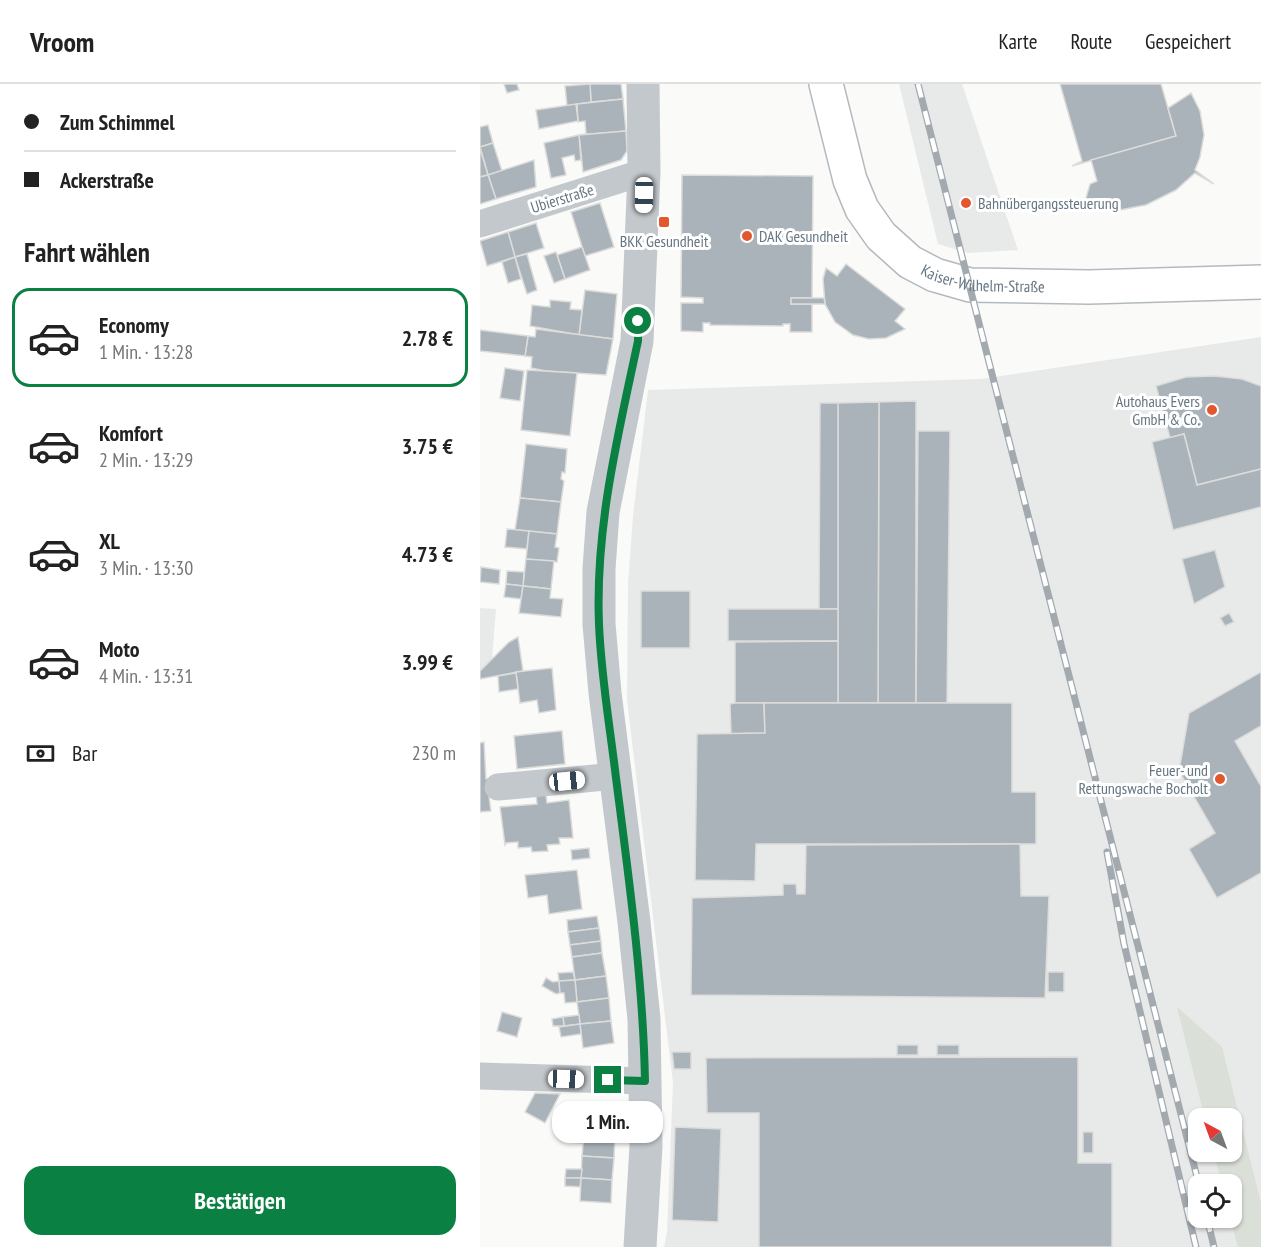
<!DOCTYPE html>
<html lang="de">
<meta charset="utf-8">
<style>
body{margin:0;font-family:"PT Sans Narrow",sans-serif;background:#f2f2f2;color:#222;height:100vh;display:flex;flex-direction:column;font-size:22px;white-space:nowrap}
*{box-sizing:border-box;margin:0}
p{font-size:20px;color:#767676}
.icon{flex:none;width:33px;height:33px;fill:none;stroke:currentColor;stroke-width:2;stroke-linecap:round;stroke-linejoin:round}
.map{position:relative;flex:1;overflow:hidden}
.drawer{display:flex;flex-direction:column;background:#fff;width:480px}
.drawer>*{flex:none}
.hud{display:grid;align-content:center;height:132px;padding:0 24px;background:#fff}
.needle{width:39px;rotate:319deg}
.controls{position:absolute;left:708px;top:1024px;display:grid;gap:12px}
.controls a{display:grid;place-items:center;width:54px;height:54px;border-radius:12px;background:#fff;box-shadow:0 2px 4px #0004;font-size:30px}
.end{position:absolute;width:27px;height:27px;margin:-14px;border:8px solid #0b8043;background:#fff;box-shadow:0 0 0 3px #fff}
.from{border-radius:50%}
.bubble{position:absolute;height:42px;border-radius:18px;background:#fff;box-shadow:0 2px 4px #0004;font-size:20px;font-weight:600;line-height:42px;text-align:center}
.car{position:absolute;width:18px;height:36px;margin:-18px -9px;border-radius:8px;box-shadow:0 0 4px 2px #0007;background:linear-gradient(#fff 24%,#345 0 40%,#fff 0 76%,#345 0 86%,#fff 0)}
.hud b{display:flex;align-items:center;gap:21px;height:57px;font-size:22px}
.hud b+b{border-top:2px solid #e0e0e0}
.hud i{width:15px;height:15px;background:#222}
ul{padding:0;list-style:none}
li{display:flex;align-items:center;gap:18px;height:99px;margin:0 12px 9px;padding:0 12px;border:3px solid transparent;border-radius:18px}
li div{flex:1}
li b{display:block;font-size:22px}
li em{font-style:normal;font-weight:600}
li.current{border-color:#0b8043}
li>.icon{width:54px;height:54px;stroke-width:1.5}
h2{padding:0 24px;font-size:27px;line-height:72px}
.pay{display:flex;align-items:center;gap:15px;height:66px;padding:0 24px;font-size:22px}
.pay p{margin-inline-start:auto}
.action{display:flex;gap:12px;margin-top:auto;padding:12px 24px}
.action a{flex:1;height:69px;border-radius:18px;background:#0b8043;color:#fff;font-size:24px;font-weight:600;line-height:69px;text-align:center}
header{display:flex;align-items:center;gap:36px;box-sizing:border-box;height:84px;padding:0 30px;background:#fff;border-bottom:2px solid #e0e0e0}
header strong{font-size:28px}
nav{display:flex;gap:33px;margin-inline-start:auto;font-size:21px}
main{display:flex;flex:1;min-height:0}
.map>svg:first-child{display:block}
</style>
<header>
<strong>Vroom</strong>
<nav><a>Karte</a><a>Route</a><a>Gespeichert</a></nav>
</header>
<main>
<section class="drawer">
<div class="hud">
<b><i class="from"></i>Zum Schimmel</b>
<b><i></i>Ackerstraße</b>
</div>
<h2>Fahrt wählen</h2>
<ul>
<li class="current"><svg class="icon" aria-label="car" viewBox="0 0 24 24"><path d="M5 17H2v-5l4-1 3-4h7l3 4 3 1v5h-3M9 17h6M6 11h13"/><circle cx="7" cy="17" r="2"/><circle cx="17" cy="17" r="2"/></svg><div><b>Economy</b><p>1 Min. · 13:28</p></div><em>2.78 €</em></li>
<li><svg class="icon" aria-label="car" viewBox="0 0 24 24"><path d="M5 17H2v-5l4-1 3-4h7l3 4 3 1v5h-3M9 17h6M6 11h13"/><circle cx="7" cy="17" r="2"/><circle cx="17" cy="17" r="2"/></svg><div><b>Komfort</b><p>2 Min. · 13:29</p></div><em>3.75 €</em></li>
<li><svg class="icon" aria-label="car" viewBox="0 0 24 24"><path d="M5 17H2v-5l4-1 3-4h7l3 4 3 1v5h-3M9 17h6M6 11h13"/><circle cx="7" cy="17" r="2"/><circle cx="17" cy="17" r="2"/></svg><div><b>XL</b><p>3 Min. · 13:30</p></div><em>4.73 €</em></li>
<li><svg class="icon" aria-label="car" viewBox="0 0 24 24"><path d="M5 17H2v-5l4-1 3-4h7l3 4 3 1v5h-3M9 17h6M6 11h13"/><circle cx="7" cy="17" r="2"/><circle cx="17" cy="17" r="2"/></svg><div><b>Moto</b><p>4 Min. · 13:31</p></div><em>3.99 €</em></li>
</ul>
<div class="pay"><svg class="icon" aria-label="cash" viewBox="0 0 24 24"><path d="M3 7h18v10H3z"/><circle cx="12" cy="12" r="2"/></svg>Bar<p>230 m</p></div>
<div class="action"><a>Bestätigen</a></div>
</section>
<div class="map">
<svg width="781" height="1163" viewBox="0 0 781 1163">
<rect width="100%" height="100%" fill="#fafaf8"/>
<g fill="#e8e9e9" fill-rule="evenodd">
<path d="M419 0H482L538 166 488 169 458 160Z"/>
<path d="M781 253V1163H184L187 1148 193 999 147 616 148 500 153 432 168 306 501 295ZM718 1035H752V1068H718ZM718 1101H752V1134H718Z"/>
<path d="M0 524 16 525 12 575 0 587Z"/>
</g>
<path fill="#dadfd7" d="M697 923 742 963 781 1119V1163H758L750 1134 752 1101H742L734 1068H752V1035H725Z"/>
<g fill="#aab3b9" stroke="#dcdcda" stroke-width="1.5">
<path d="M24 0H37L39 6 27 9Z"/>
<path d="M110 0H141L143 15 111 18Z"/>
<path d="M110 0 111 18 87 22 85 2Z"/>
<path d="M580 0H681L696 52 592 82 602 77Z"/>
<path d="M711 9 720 27 724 51 720 73 715 86 734 100 715 89 696 106 666 121 640 126 604 121 610 100 617 97 611 76 696 52 688 24Z"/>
<path d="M143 15 146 47 99 51 106 50 105 37 98 38 97 20Z"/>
<path d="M96 20 98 37 59 45 56 26Z"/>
<path d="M8 41 13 59 0 63V43Z"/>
<path d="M146 47 147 67 141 76 103 88 99 51Z"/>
<path d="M99 51 101 76 95 77 94 71 82 74 86 91 71 94 64 59Z"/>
<path d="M13 59 22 87 8 91 0 63Z"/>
<path d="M0 64 8 91 0 93Z"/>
<path d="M54 76 56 103 16 115 8 91Z"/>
<path d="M8 91 16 115 0 120V93Z"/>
<path d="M202 91 333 92 332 214H311V220H332V248H310V240H303V242L230 241V239H223V248L201 247V219H223V214L201 213Z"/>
<path d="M488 113 491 123 484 125 482 115Z"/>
<path d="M120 119 134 163 105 172 91 128Z"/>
<path d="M56 139 64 164 35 173 28 148Z"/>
<path d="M28 148 35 173 7 182 0 157Z"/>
<path d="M102 163 110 186 85 195 77 171Z"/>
<path d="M76 168 85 195 74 199 64 172Z"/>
<path d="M47 170 57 206 47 210 35 173Z"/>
<path d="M35 173 41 195 28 199 22 178Z"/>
<path d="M366 180 425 225 415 237 425 245 406 254 389 255 373 251 355 238 345 220 343 195 346 184 357 192Z"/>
<path d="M105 206 137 210 133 255 99 251Z"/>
<path d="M311 214H344L345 220H311Z"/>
<path d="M70 216 91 218 90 225 102 226 99 251 50 242 52 221 70 223Z"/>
<path d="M56 245 133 255 126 291 66 287 51 284 52 273 45 272 48 252 55 253Z"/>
<path d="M0 246 48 252 45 272 0 267Z"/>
<path d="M25 284 44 287 40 317 20 314Z"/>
<path d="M47 286 97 289 90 352 41 346Z"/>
<path d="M734 292 762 295 781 302V385L717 401 704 350 690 354 676 302 706 293Z"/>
<path d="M436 317V619H398L399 318Z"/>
<path d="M399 318 398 619H358V319Z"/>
<path d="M340 319H358V525H339Z"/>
<path d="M438 347H470L467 619H436Z"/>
<path d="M704 350 717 401 781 385V423L693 446 672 358Z"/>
<path d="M46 360 87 365 85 389 82 388 81 395 84 397 81 418 40 414Z"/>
<path d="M40 414 81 418 77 450 35 446Z"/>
<path d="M27 445 49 447 47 465 25 463Z"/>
<path d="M49 447 77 450 75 463 79 464 77 478 46 475Z"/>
<path d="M735 466 745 503 714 520 702 475Z"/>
<path d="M46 475 74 477 71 505 43 502Z"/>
<path d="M1 483 20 486 19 500 0 498Z"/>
<path d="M27 487 44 488 43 502 26 500Z"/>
<path d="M26 500 43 502 41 515 24 513Z"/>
<path d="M43 502 71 505 70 514 83 515 81 533 39 529Z"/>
<rect x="161" y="507" width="49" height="57"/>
<rect x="248" y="525" width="110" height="32"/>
<path d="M749 529 754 538 745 542 740 534Z"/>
<path d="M38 553 43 587 0 595V587L29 558Z"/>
<path d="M358 557V619H255V558Z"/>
<path d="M72 584 76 626 59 629 57 616 40 619 36 588Z"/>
<path d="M781 588V642L755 657 781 702V789L737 814 709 765 735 749 699 687 709 629Z"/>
<path d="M36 589 38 605 19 608 18 592Z"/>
<path d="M255 619H284L285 649 251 650 250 620Z"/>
<path d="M284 619H532V708H556V760H276L275 797 215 796 217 650 285 649Z"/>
<path d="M80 647H82L85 680 37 685 34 652Z"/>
<path d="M4 658 6 695 16 694 8 705 11 727 0 728V659Z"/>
<path d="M66 710 67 719 89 716 93 754H79L80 760 67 761 68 767 52 768 51 763 38 764V758L26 759 25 761 20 723 57 720 56 711Z"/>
<path d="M540 760 541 812H569L565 914 211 911 212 814 303 811V800H316L317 810H325L326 761Z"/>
<path d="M109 764 110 774 92 776 91 766Z"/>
<path d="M97 786 102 825 69 830 67 811 48 814 45 791Z"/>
<path d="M117 832 119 844 88 848 87 836Z"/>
<path d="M119 844 121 857 90 861 88 848Z"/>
<path d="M121 857 122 869 92 873 90 861Z"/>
<path d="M122 869 126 892 95 896 92 873Z"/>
<path d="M93 888 95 896 79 897 78 889Z"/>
<rect x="568" y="888" width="16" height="20"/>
<path d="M126 892 129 914 97 918 95 896Z"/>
<path d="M66 894 73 898 79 897 80 909 76 910 62 902Z"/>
<path d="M95 896 97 918 85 919 84 909H80L79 897Z"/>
<path d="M129 914 131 937 100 940 97 918Z"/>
<path d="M22 928 42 934 37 953 17 947Z"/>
<path d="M99 931 100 940 84 942 83 933Z"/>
<path d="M83 933 84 942H73L72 935Z"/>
<path d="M131 937 134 959 103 964 100 940Z"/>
<path d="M100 940 101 950 81 953 79 943Z"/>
<rect x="417" y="961" width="21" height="10"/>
<rect x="457" y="961" width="22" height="10"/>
<path d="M192 968H211V985H194Z"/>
<path d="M598 973V1079H632V1163H279V1029H227L226 974Z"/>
<path d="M55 1009 80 1010 65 1039 45 1028Z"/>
<path d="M105 1026 136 1028 135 1051 104 1050Z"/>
<path d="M89 1039H104V1050L89 1049Z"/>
<path d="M195 1043 241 1045 238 1138 192 1136Z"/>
<rect x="603" y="1048" width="10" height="21"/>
<path d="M89 1049 104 1050 103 1059 88 1058Z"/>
<path d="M104 1050 135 1051 134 1074 102 1072Z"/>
<path d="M102 1072 134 1074 132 1096 101 1094Z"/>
<path d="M86 1085H102L101 1094H85Z"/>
<path d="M85 1094H101L100 1103 85 1102Z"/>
<path d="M101 1094 132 1096 131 1119 100 1117Z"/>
</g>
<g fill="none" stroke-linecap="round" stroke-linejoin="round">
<defs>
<g id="secondary">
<path id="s1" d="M346 0 370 96 382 125 401 152 430 178 455 191 490 201 609 203 781 198"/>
</g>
</defs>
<use href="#secondary" stroke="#b3babf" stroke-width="36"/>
<g stroke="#c3c8cc" stroke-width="27">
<path d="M0 140 164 88"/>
<path d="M18 703 136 692"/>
<path d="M0 992 165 997"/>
</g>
<path stroke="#c3c8cc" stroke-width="33" d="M160 1163 166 1062 164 935 154 838 125 609 119 540V485L123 428 157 257 164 88 163 0"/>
<use href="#secondary" stroke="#fff" stroke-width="33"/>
<defs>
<g id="rail">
<path d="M438 0 719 1101"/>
<path d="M627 768 644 860 716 1163"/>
<path d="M727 1134 734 1163"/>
</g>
</defs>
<use href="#rail" stroke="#a2aab0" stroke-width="7"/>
<use href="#rail" stroke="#fff" stroke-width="4.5" stroke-dasharray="14" stroke-linecap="butt"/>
</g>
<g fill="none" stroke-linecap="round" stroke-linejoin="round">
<path stroke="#0b8043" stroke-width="8" d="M128 996 165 997C163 896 149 795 136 694 130 643 121 592 119 540 115 444 138 351 158 257V237"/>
</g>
<g fill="#e4572e" stroke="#fff" stroke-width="2">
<circle cx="486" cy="119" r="6"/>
<rect x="178" y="132" width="12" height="12" rx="3"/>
<circle cx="267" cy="152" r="6"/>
<circle cx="732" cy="326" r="6"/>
<circle cx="740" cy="695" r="6"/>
</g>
<g text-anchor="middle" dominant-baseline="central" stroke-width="6" stroke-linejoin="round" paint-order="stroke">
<g font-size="16" fill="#657683" stroke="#fff">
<text transform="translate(82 114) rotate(-17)">Ubierstraße</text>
<text stroke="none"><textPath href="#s1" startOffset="279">Kaiser-Wilhelm-Straße</textPath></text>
</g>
<g font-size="16" fill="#657683" stroke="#fff" text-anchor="start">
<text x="498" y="119">Bahnübergangssteuerung</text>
<text x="279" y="152">DAK Gesundheit</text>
<text x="184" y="157" text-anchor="middle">BKK Gesundheit</text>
<text x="720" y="317" text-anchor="end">Autohaus Evers<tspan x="720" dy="18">GmbH &amp; Co.</tspan></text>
<text x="728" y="686" text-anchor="end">Feuer- und<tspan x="728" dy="18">Rettungswache Bocholt</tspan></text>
</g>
</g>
</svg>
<div class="controls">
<a><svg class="needle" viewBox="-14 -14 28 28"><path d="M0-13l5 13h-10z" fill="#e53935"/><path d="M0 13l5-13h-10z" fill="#767676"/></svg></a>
<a><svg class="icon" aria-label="locate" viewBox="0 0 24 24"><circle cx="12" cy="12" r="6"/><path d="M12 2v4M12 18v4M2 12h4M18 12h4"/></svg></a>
</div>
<i class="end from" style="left:158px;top:237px"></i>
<i class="end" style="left:128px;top:996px"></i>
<div class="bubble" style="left:72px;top:1017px;width:111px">1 Min.</div>
<i class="car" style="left:164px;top:111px;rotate:181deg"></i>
<i class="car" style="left:87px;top:697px;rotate:84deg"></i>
<i class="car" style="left:86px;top:995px;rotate:92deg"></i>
</div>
</main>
